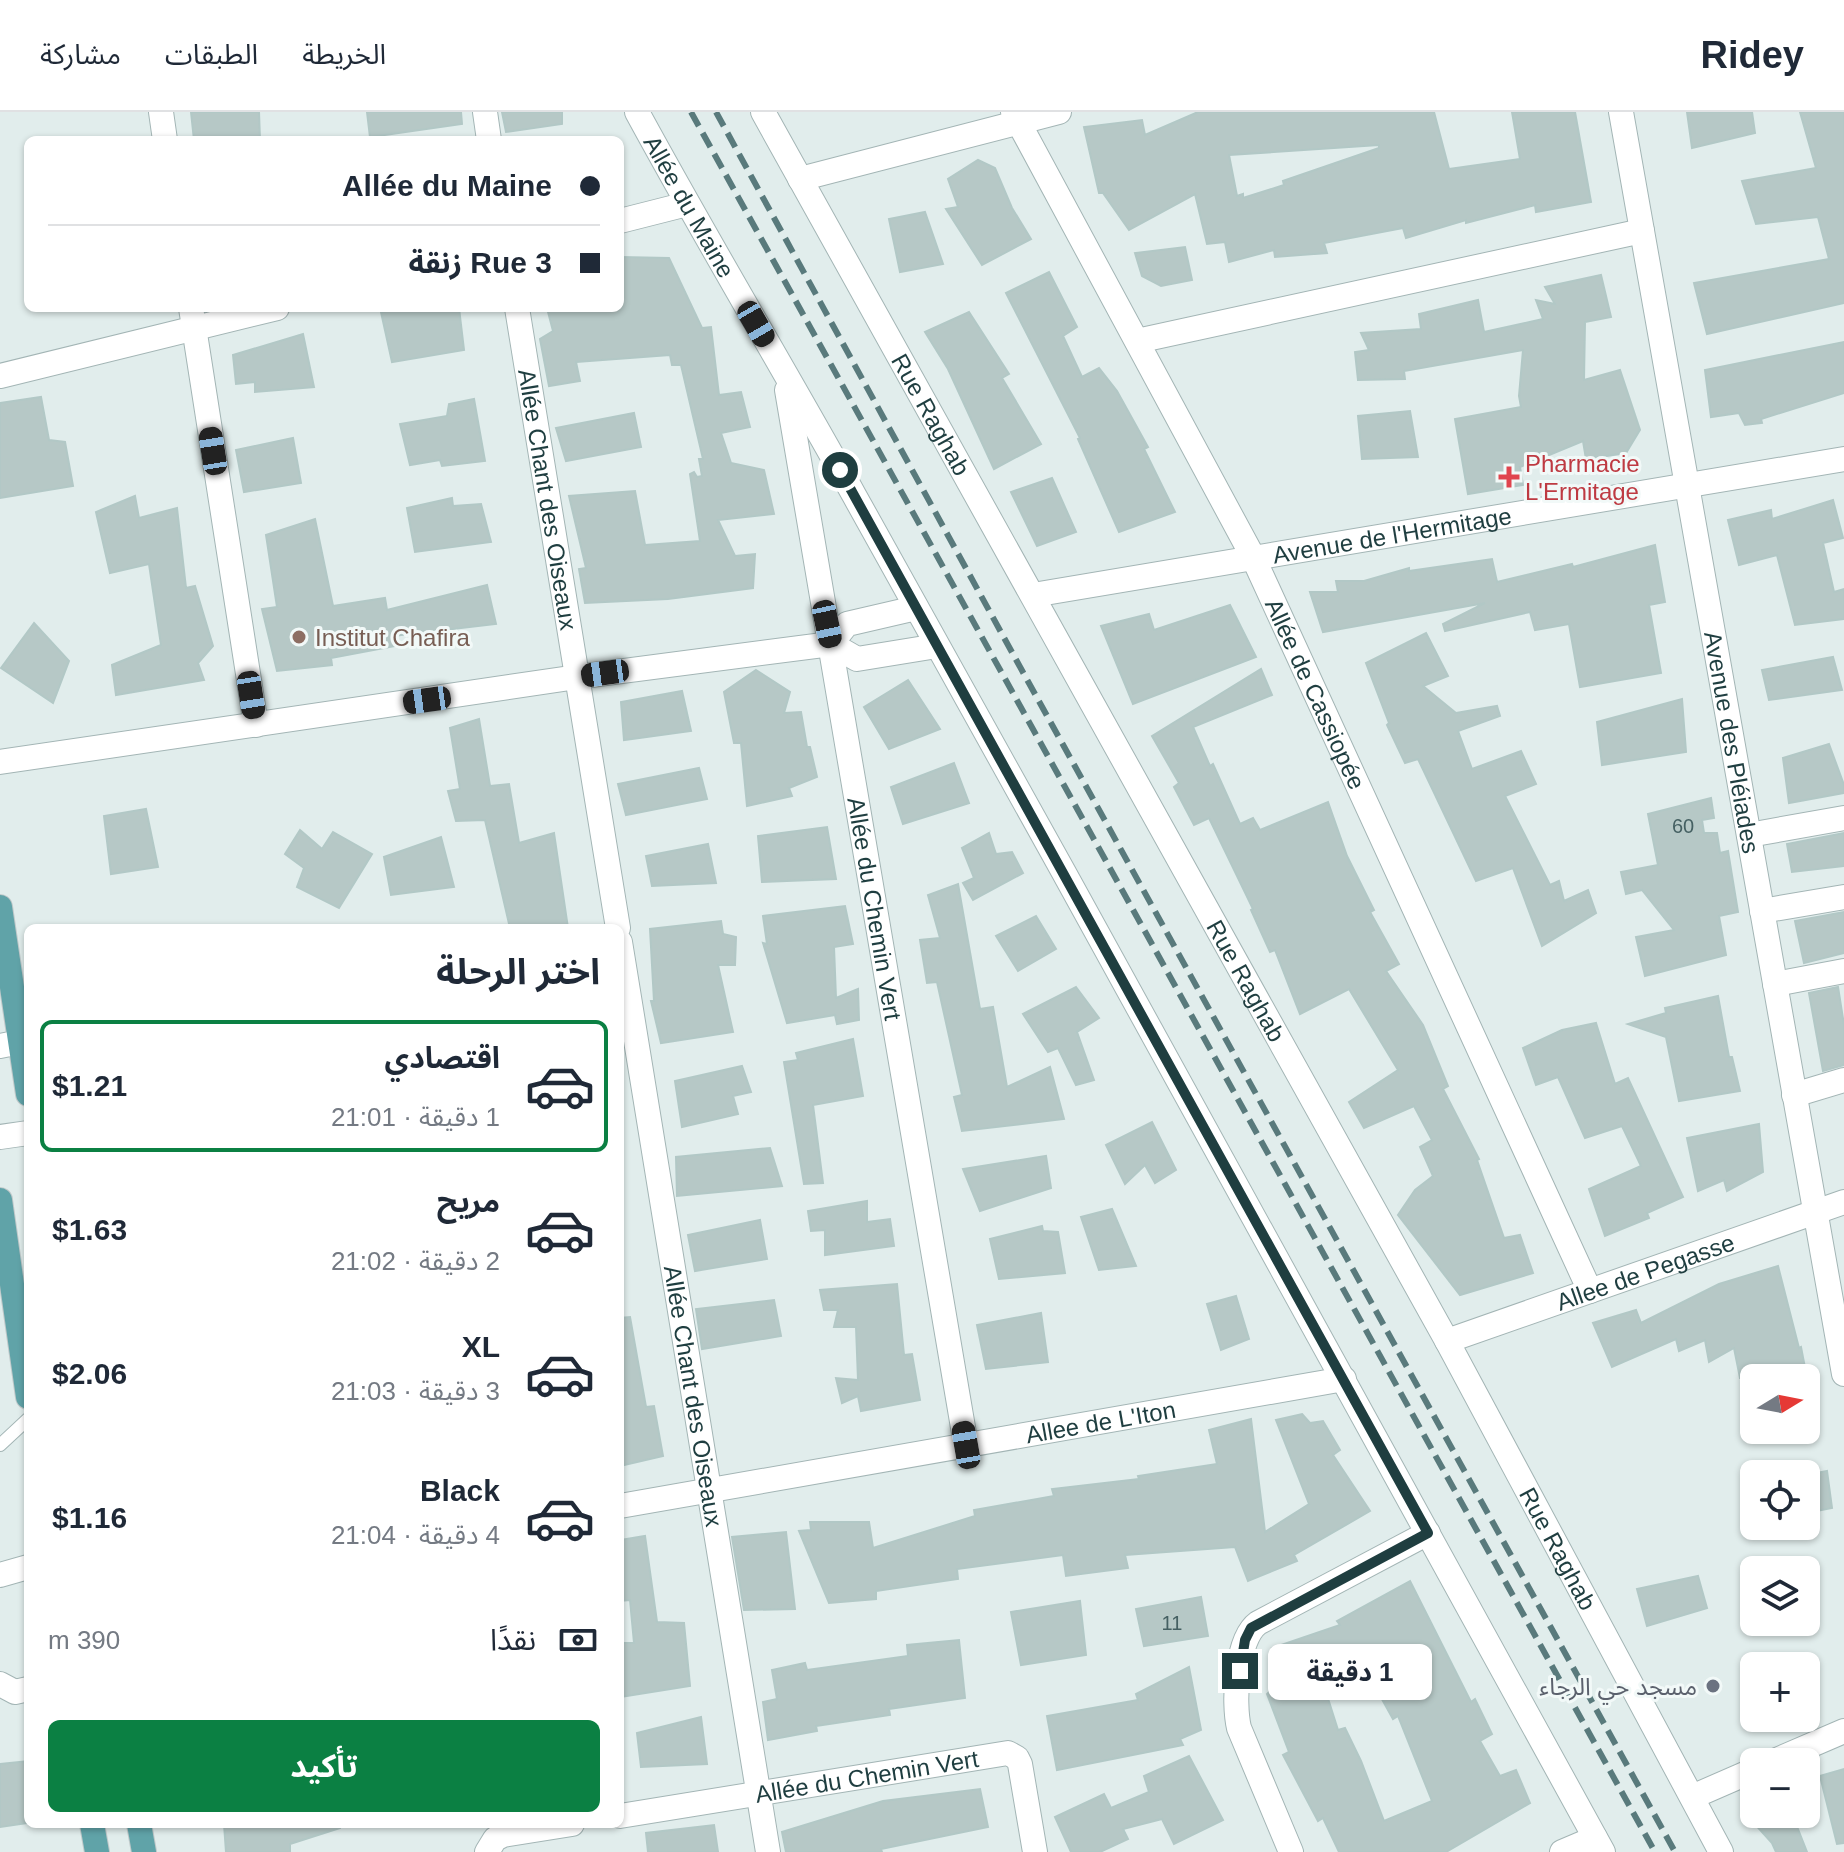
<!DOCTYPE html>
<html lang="ar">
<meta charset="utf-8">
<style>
body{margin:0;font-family:Arial,"Noto Sans Arabic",sans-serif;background:#f2f2f3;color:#1f2937;direction:rtl;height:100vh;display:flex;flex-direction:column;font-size:30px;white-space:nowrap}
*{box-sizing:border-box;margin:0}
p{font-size:26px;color:#747a83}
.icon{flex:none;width:44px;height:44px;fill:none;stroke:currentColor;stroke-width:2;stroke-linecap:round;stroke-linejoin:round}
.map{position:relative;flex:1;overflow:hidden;direction:ltr}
.side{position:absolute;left:24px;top:812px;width:600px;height:904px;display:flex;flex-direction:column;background:#fff;border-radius:12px;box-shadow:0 2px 6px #0004;direction:rtl}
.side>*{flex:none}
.banner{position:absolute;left:24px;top:24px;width:600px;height:176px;border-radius:12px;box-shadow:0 2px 6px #0004;direction:rtl;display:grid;align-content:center;height:176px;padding:0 24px;background:#fff}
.needle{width:52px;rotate:80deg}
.controls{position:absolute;left:1740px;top:1252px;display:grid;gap:16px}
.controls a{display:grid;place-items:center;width:80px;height:80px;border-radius:12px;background:#fff;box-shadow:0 2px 6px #0004;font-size:40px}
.end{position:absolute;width:36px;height:36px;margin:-18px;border:10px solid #1f3e40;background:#fff;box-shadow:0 0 0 4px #fff}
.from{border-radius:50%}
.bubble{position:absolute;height:56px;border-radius:12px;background:#fff;box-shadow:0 2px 6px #0004;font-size:26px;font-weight:700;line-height:56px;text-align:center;direction:rtl}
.car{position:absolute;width:24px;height:48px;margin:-24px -12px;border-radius:10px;box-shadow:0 0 6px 2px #0007;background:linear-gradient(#222 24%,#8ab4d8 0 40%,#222 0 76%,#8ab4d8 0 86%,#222 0)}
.banner b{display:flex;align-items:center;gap:28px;height:76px;font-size:30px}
.banner b+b{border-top:2px solid #e0e1e3}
.banner i{width:20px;height:20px;background:#1f2937}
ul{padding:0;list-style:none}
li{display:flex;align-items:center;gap:24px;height:132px;margin:0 16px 12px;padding:0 8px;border:4px solid transparent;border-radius:12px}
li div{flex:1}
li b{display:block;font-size:30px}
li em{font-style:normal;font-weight:700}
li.active{border-color:#0b8043}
li>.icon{width:72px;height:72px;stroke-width:1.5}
h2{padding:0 24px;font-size:36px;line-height:96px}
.pay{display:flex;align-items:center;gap:20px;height:88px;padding:0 24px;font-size:30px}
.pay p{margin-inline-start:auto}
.action{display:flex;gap:16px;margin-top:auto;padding:16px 24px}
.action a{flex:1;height:92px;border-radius:12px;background:#0b8043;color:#fff;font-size:32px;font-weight:700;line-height:92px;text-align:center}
header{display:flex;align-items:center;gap:48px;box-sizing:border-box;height:112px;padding:0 40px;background:#fff;border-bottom:2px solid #e0e1e3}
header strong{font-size:38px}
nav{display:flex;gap:44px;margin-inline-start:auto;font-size:28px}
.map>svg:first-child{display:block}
</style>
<header>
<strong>Ridey</strong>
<nav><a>الخريطة</a><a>الطبقات</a><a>مشاركة</a></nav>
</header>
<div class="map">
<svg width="1844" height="1740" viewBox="0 0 1844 1740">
<rect width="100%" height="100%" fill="#e1edec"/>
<g fill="#b6c8c6" stroke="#b2c8c6" stroke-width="2" fill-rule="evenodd">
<path d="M191 0H259L260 28H194Z"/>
<path d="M367 0H461L462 12 370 25Z"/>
<path d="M502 0H562V12L506 20Z"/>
<path d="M1198 0H1434L1449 57 1520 47 1512 0H1575L1591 90 1536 100 1535 93 1466 111V108L1406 126 1403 116 1324 131 1327 141 1275 145 1274 138 1229 150 1225 130 1207 132 1195 82 1129 118 1103 81H1099L1084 15 1142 8 1145 23ZM1379 33V36L1283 69 1284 73 1243 86V82L1237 84 1229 43Z"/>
<path d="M1687 0H1752L1755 21 1692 36Z"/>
<path d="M1800 0H1844V191L1707 222 1694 171 1829 147 1818 105 1756 112 1742 69 1816 56Z"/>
<path d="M978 48 995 56 1012 96 1031 127 982 153 946 97 958 95 948 67Z"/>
<path d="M925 100 943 152 900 160 889 107Z"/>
<path d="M1185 135 1192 168 1161 174 1142 164 1135 141Z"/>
<path d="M620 145 669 146 702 216 711 215 719 283 741 280 750 315 721 321 731 351 764 358 774 402 718 408 735 444 755 442 753 476 668 487 585 491 579 457 586 456 569 384 635 379 645 433 700 429 690 362 694 360 697 365 702 364 699 347H703L681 253H672L670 243 576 250 580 269 549 274 540 227 553 219 547 196H620Z"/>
<path d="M1049 160 1077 215 1063 224 1082 265 1099 256 1117 279 1148 335 1144 337 1175 400 1119 420 1078 327 1080 326 1006 181Z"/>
<path d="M1601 163 1611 205 1585 210 1584 268 1620 258 1640 318 1626 341 1586 347 1583 329 1520 355 1523 373 1468 382 1455 307 1521 295 1519 284 1523 238 1404 259 1405 267 1358 268 1355 240 1369 238 1361 221 1421 217 1419 202 1478 188 1484 220 1543 207 1536 188 1555 192 1545 175Z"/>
<path d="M409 196H459L464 238 392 250 381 200Z"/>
<path d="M969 200 1009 262 1002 266 1041 332 994 357 948 257 925 220Z"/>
<path d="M303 222 314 275 255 280V270L236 272 233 243Z"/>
<path d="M1844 230V281L1761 307 1762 311 1745 313 1739 301 1711 305 1705 258Z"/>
<path d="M41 285 49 328 65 330 73 374 0 386V291Z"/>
<path d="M474 287 485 349 442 354 440 348 410 353 400 312 447 304 449 292Z"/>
<path d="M1410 299 1418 345 1362 347 1358 304Z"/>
<path d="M634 301 641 335 566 349 556 316Z"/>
<path d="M293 326 301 371 244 380 236 338Z"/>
<path d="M1052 366 1076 420 1037 434 1011 380Z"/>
<path d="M135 384 139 406 177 396 186 476 195 474 213 534 198 551 204 568 116 583 112 553 161 533 149 452 110 461 96 400Z"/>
<path d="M452 386 453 394 481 392 491 430 415 440 407 396Z"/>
<path d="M1833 388 1843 426 1823 431 1834 480 1844 477V507L1795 513 1777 443 1739 453 1728 408 1771 398 1772 407Z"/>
<path d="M315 407 333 494 385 486 387 498 487 473 496 512 393 524 395 534 331 546 332 553 277 559 262 497 277 495 266 423Z"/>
<path d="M1655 433 1665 490 1649 493 1661 561 1580 575 1569 512 1535 518 1530 500 1445 519 1443 512 1485 491 1323 520 1310 480H1338L1336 469H1364L1409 456V459L1492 447 1497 470 1572 452 1573 455Z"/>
<path d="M1230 493 1256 545 1133 592 1101 514 1149 502 1154 518Z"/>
<path d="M34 511 69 549 53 591 1 556Z"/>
<path d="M1426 521 1448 564 1423 574 1456 601 1497 594 1500 604 1458 619 1472 657 1521 639 1536 672 1505 684 1550 773 1559 769 1564 789 1588 778 1596 801 1542 834 1513 756 1476 769 1418 647 1405 651 1387 613 1389 611 1366 551Z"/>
<path d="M1833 545 1842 578 1769 588 1762 558Z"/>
<path d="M1261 557 1272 583 1193 615 1210 654 1213 652 1240 712 1253 706 1260 718 1328 690 1347 744 1374 798 1370 800 1399 852 1386 859 1423 913 1448 974 1443 977 1479 1047 1477 1048 1504 1126 1520 1123 1533 1161 1460 1183 1398 1103 1415 1078 1433 1064 1420 1035 1432 1028 1414 994 1364 1016 1349 990 1398 958 1349 877 1300 902 1275 838 1270 840 1251 798 1253 797 1209 706 1194 713 1174 675 1179 671 1152 624Z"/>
<path d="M756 558 790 580 784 601 801 600 807 635H810L817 665 789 676 792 684 747 694 741 631H734L724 580Z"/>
<path d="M908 568 940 617 889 637 864 595Z"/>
<path d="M682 579 691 619 624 628 621 590Z"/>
<path d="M1682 587 1686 640 1602 653 1597 610Z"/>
<path d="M479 607 490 674 509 672 519 731 554 721 568 816H510L485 708 456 709 448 679 460 677 450 616Z"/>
<path d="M1829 632 1844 673V681L1789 691 1783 646Z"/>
<path d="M954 651 969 691 903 712 891 675Z"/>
<path d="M699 656 707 687 626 703 618 672Z"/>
<path d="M1711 686 1714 706 1702 708 1704 721H1717L1720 741 1728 739 1738 800 1719 804 1726 843 1645 864 1636 825 1674 818 1642 778 1626 782 1621 760 1658 753 1648 702Z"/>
<path d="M146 697 158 755 111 762 104 704Z"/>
<path d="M827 715 836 767 762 770 758 724Z"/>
<path d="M300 718 322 737 333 720 372 742 339 796 297 775 304 756 285 742Z"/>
<path d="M989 721 996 742 1012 740 1023 761 973 788 963 771 974 766 962 736Z"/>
<path d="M1844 721V754L1792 760 1787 732Z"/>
<path d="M441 725 454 775 391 783 384 745Z"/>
<path d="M708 732 716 771 652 774 646 744Z"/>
<path d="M958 772 980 897 993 895 1007 975 1050 955 1064 1007 962 1019 954 985 962 983 937 870 927 871 920 828 940 826 928 783Z"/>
<path d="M845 794 853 832 834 835 836 886 858 877 859 908 837 912 835 903 787 911 763 831 767 832 763 804Z"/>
<path d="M1844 800V841L1804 851 1795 809Z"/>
<path d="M1036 804 1056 837 1018 859 996 824Z"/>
<path d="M721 809 723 822 736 825 735 853H718L733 920 661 931 651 889H654L650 817Z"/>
<path d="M1076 875 1099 906 1077 920 1094 968 1076 973 1058 936 1048 940 1023 902Z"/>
<path d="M1838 875 1844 913V953L1823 959 1809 881Z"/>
<path d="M1718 884 1729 945H1732L1740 979 1679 989 1666 925 1628 912 1666 901 1665 896Z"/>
<path d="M1596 911 1615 972 1628 966 1683 1085 1647 1101 1649 1106 1605 1124 1589 1077 1641 1054 1622 1014 1585 1026 1558 965 1536 973 1523 936 1562 918Z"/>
<path d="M853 927 863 984 813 993 823 1071 804 1072 784 950 798 948 796 941Z"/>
<path d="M742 954 751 980 733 984 738 1002 682 1015 675 969Z"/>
<path d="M1152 1010 1176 1058 1155 1071 1145 1053 1125 1072 1106 1033Z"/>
<path d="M1759 1012 1763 1060 1727 1079 1724 1068 1698 1079 1687 1026Z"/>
<path d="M770 1036 782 1074 677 1084 676 1045Z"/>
<path d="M1046 1044 1051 1076 980 1099 963 1057Z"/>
<path d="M867 1089V1110L890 1107 894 1134 825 1143V1118L811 1119 808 1099Z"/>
<path d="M1112 1097 1136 1154 1099 1158 1081 1105Z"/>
<path d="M760 1108 767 1147 695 1159 688 1123Z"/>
<path d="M1042 1114 1043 1119 1058 1120 1065 1161 999 1167 990 1127Z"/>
<path d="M1778 1154 1799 1236 1801 1235 1807 1266H1740L1734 1236 1709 1250 1705 1228 1679 1239 1676 1227 1612 1255 1593 1211 1636 1198 1641 1211 1719 1172Z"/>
<path d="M897 1172 904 1243 912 1242 920 1288 861 1299 858 1284 842 1291 836 1266 858 1268 856 1215H834L838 1198H824L820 1178Z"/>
<path d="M1236 1184 1249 1227 1221 1238 1207 1192Z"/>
<path d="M774 1188 781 1224 702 1237 696 1197Z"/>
<path d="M1041 1201 1048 1250 986 1257 977 1213Z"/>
<path d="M630 1205 646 1295 654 1294 663 1344 620 1354V1206Z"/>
<path d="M1302 1302 1310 1311 1323 1309 1340 1338 1333 1343 1370 1399 1294 1443 1297 1449 1248 1469 1235 1435 1125 1443 1128 1456 1066 1464 1063 1443 957 1457 958 1467 876 1479V1487L829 1491 799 1419 811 1418 810 1410H869L873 1436 975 1404 974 1398 1054 1384 1052 1377 1139 1367 1138 1364 1217 1352 1209 1318 1251 1307 1265 1420 1309 1392 1276 1308Z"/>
<path d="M1827 1359 1832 1396 1806 1401V1363Z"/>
<path d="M786 1420 795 1497 744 1498 732 1425Z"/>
<path d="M645 1424 657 1510 684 1511 690 1574 620 1585V1531H634L630 1488 620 1489V1428Z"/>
<path d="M1698 1464 1707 1496 1647 1514 1637 1477Z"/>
<path d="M1410 1469 1471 1590 1475 1587 1492 1622 1480 1629 1500 1664 1516 1658 1530 1691 1446 1740H1339L1323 1706 1318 1709 1283 1643 1289 1640 1267 1582 1284 1566 1272 1536 1340 1513 1337 1509ZM1357 1542 1393 1607 1398 1604 1432 1689 1384 1709 1361 1649 1345 1616 1338 1618 1318 1555Z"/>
<path d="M1201 1485 1208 1524 1144 1534 1136 1497Z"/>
<path d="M1080 1489 1086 1543 1021 1553 1011 1500Z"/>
<path d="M959 1528 965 1586 889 1597 890 1603 816 1614 817 1619 768 1628 763 1590 777 1587 772 1558 805 1551 807 1558 908 1544 907 1533Z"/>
<path d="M1189 1555 1201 1618 1180 1627 1183 1633 1057 1658 1047 1604 1138 1588 1136 1582Z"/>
<path d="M701 1605 707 1652 641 1655 637 1621Z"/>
<path d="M1189 1644 1223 1708 1174 1732 1162 1707 1123 1717 1128 1727 1100 1740H1071L1055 1705 1104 1682 1111 1696 1149 1680 1144 1664Z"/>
<path d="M28 1649V1711L0 1715V1652Z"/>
<path d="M1844 1657V1731L1837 1732 1820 1664Z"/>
<path d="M980 1677 988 1715 881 1737 882 1740H786L782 1720 883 1689Z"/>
<path d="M1765 1702H1792L1807 1740H1776L1772 1731 1754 1711Z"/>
<path d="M224 1712H340V1716L290 1732V1740H226Z"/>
<path d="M714 1713 718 1740H648L646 1721Z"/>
</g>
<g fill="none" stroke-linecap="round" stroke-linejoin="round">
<defs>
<path id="lane" d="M0 1333 28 1307"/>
<g id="street">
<path d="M161 0 165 28"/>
<path d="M485 0 489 28"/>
<path id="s1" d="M637 0C707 129 783 255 854 383 1106 834 1354 1287 1603 1740"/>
<path id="s2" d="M763 0 1447 1229 1721 1740"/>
<path id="s3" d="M1013 0 1253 445 1590 1179"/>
<path id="s4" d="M1621 0 1844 1262"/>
<path d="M800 67 1059 0"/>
<path d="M620 109 687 92"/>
<path d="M191 196 256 613"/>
<path id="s5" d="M517 196 618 816"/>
<path d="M1137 229 1642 119"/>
<path d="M0 264 277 196"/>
<path id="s6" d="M787 278 966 1333"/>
<path id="s7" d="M1033 483 1844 347"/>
<path d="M831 532 847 512 916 496"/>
<path d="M0 650 577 565 831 532 857 547 937 534"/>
<path d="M1749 723 1844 706"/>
<path d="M1762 799 1844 785"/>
<path id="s8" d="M620 830 768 1740"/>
<path d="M1775 872 1844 859"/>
<path d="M0 934 20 930"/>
<path d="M1794 983 1844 968"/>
<path d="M0 1025 28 1021"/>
<path id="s9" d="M1447 1229 1844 1090"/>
<path id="s10" d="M620 1394 1344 1267"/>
<path d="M0 1463 28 1455"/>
<path d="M0 1572 15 1580 28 1577"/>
<path d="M1772 1650 1844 1619"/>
<path d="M1692 1685 1754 1658"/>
<path id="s11" d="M620 1704 1008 1641 1017 1646 1020 1652 1035 1740"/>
<path d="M487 1740 495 1727 503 1723 572 1712"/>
<path d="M1291 1740 1239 1616C1233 1591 1236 1527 1258 1511L1428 1421"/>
<path d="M1562 1740 1595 1726"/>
</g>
<g id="primary">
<path d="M0 795 28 982"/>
<path d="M0 1088 28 1285"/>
<path d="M92 1712 97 1740"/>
<path d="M139 1712 144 1740"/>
</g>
</defs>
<use href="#lane" stroke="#a3b5b5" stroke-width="14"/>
<use href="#street" stroke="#a3b5b5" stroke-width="26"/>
<use href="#primary" stroke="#c0c9ca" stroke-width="26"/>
<use href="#lane" stroke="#fff" stroke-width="12"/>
<use href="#street" stroke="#fff" stroke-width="24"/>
<use href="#primary" stroke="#60a3a8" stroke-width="24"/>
<g stroke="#597a7c" stroke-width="6" stroke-dasharray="16 8" stroke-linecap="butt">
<path d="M691 0 1655 1740"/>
<path d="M716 0 1025 564 1675 1740"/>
</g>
</g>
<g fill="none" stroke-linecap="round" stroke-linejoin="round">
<path stroke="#1f3e40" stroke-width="10" d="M840 358 1428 1421 1251 1516 1245 1528 1240 1559"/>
</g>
<path fill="#e0444e" stroke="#f2f9f8" stroke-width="3" d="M1505 353h8v8h8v8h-8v8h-8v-8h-8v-8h8z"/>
<circle fill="#8d6e63" stroke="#f2f9f8" stroke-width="3" cx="299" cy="525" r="8"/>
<circle fill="#6b7280" stroke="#f2f9f8" stroke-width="3" cx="1713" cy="1574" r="8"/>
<g text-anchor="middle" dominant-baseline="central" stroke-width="6" stroke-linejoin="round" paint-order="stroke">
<g font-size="20" fill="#456062">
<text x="1683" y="714">60</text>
<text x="1172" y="1511">11</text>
</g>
<g font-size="24" fill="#1f3e40" stroke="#f2f9f8">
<text stroke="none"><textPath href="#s1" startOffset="108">Allée du Maine</textPath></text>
<text stroke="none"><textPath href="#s2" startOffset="346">Rue Raghab</textPath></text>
<text stroke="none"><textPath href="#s5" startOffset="194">Allée Chant des Oiseaux</textPath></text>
<text stroke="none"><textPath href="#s7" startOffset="364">Avenue de l'Hermitage</textPath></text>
<text stroke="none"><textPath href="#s3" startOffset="656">Allée de Cassiopée</textPath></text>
<text stroke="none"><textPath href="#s4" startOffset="640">Avenue des Pléiades</textPath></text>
<text stroke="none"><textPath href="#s6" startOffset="526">Allée du Chemin Vert</textPath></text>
<text stroke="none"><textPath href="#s2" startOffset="994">Rue Raghab</textPath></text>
<text stroke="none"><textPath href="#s9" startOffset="210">Allee de Pegasse</textPath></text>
<text stroke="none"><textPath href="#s8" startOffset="460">Allée Chant des Oiseaux</textPath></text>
<text stroke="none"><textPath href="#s10" startOffset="488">Allee de L'Iton</textPath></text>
<text stroke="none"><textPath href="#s2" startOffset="1642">Rue Raghab</textPath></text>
<text stroke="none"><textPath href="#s11" startOffset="250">Allée du Chemin Vert</textPath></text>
</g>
<g font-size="24" fill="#be3a42" stroke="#f2f9f8" text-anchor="start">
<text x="1525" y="351">Pharmacie<tspan x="1525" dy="28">L'Ermitage</tspan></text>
</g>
<g font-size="24" fill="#785e54" stroke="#f2f9f8" text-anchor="start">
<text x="315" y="525">Institut Chafira</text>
</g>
<g font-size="24" fill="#5b616d" stroke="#f2f9f8" text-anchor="end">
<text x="1697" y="1574">مسجد حي الرجاء</text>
</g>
</g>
</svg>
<div class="controls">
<a><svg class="needle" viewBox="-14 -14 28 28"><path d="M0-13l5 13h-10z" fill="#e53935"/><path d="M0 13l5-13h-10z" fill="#747a83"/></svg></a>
<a><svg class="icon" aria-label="locate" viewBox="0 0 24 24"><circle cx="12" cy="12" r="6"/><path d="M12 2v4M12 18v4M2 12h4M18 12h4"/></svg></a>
<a><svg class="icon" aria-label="layers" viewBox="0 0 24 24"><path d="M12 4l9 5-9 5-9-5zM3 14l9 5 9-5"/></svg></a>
<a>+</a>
<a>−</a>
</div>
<i class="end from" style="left:840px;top:358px"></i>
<i class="end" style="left:1240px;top:1559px"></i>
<div class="bubble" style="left:1268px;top:1532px;width:164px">1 دقيقة</div>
<i class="car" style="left:756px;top:212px;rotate:150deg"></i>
<i class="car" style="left:213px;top:339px;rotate:351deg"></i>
<i class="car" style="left:827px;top:512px;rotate:168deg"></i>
<i class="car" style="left:605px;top:561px;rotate:262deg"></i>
<i class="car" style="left:251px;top:583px;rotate:171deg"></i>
<i class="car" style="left:427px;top:588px;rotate:262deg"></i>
<i class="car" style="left:966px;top:1333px;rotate:350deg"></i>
<div class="banner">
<b><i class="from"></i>Allée du Maine</b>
<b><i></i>Rue 3 زنقة</b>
</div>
<section class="side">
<h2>اختر الرحلة</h2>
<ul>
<li class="active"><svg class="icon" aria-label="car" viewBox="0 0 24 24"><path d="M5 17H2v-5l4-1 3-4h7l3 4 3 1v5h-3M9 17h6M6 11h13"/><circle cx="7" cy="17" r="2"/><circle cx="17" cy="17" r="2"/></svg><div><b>اقتصادي</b><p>1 دقيقة · 21:01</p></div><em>$1.21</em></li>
<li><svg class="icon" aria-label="car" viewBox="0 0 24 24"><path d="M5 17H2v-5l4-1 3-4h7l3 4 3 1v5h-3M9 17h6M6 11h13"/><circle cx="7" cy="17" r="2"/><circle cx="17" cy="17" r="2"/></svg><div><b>مريح</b><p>2 دقيقة · 21:02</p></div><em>$1.63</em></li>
<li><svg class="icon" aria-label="car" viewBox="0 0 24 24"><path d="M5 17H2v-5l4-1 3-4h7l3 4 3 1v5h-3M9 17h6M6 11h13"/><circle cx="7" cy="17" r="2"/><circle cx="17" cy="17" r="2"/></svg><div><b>XL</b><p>3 دقيقة · 21:03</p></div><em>$2.06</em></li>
<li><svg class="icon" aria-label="car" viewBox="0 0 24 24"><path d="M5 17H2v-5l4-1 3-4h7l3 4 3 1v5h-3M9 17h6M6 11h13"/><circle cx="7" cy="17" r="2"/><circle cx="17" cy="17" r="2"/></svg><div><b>Black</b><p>4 دقيقة · 21:04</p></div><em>$1.16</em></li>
</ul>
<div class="pay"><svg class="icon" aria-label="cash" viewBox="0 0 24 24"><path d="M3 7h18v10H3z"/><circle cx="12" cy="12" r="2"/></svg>نقدًا<p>390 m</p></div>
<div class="action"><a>تأكيد</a></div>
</section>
</div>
